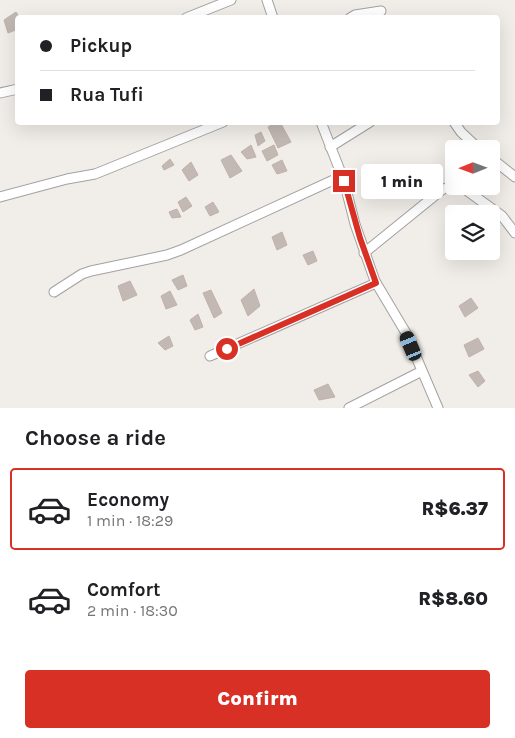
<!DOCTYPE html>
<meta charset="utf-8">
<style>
body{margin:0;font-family:Karla,sans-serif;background:#f6f6f6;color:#202124;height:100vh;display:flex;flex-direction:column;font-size:19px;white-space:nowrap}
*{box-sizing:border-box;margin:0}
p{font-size:16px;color:#757577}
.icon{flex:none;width:28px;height:28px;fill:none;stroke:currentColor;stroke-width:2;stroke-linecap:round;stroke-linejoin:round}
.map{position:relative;height:408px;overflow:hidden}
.details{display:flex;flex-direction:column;background:#fff;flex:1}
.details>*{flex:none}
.guide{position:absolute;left:15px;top:15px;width:485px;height:110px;border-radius:5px;box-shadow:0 5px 20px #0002;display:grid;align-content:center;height:110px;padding:0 25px;background:#fff}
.needle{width:32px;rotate:269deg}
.tools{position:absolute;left:445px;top:140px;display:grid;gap:10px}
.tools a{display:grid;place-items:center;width:55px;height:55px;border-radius:5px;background:#fff;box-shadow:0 5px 20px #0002;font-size:25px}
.end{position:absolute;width:22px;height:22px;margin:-11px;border:6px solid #d93025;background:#fff;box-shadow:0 0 0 2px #fff}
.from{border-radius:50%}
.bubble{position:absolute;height:35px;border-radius:5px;background:#fff;box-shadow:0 5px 20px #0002;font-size:16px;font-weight:800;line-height:35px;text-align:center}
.car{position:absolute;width:15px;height:30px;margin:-15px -8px;border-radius:6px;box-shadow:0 0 4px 1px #0007;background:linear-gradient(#222 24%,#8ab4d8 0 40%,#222 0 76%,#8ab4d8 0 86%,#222 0)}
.guide b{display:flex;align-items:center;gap:18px;height:48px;font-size:19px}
.guide b+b{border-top:1px solid #e0e0e0}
.guide i{width:12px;height:12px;background:#202124}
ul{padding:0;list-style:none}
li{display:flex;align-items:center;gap:15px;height:82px;margin:0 10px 8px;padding:0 15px;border:2px solid transparent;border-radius:5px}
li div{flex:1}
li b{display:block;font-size:19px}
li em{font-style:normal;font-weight:800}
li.on{border-color:#d93025}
li>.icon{width:45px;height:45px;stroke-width:1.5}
h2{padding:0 25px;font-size:22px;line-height:60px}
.primary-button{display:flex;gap:10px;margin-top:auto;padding:10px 25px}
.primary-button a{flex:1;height:58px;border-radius:5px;background:#d93025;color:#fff;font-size:20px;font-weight:800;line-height:58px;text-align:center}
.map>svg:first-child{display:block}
</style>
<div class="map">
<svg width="515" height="408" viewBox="0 0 515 408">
<rect width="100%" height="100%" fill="#f1ede8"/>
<g fill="#c2b8b4" stroke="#c3b1aa">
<path d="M16 12 20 18H18V29L8 33 4 20Z"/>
<path d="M276 122H280L291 142 278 148 268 127Z"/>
<path d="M261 132 265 141 258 146 255 135Z"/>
<path d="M251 145 256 157 247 159 241 152Z"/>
<path d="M274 145 278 155 267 161 262 151Z"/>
<path d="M231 155 242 171 230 178 221 160Z"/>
<path d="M170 159 174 165 164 170 162 166Z"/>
<path d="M282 160 287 171 277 174 272 165Z"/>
<path d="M191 162 198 175 189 181 182 170Z"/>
<path d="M186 197 192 206 183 212 178 202Z"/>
<path d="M213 202 219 212 210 216 205 207Z"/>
<path d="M177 209 181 217 172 218 169 212Z"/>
<path d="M282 232 287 245 277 250 272 237Z"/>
<path d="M313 251 317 261 308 265 303 255Z"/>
<path d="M183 275 187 286 178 290 172 280Z"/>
<path d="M130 281 137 295 123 301 118 286Z"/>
<path d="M254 289 260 306 248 316 241 300Z"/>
<path d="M211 290 222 313 214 318 203 293Z"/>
<path d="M170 291 177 305 166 309 161 296Z"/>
<path d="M471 298 478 308 465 317 459 306Z"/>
<path d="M198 314 203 327 195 330 190 320Z"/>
<path d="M169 336 173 346 165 350 158 343Z"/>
<path d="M478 338 484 349 469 357 464 345Z"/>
<path d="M478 371 485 381 478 387 469 375Z"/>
<path d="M328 384 335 397 319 400 314 390Z"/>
</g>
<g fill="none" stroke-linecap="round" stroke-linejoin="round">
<defs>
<g id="minor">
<path d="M267 0 273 18"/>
<path d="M186 18 231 0"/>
<path d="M350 18 355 15 381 11"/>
<path d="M0 93 18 89"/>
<path d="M321 122 344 181 355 224 375 281 406 333 438 408"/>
<path d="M454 122 461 132 479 149"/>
<path d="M330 147 370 122"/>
<path d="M491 158 515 177"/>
<path d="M459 186 462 187 502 216 515 233"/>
<path d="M0 197 67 179 95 174 105 170 223 122"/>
<path d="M364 253 443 189 454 186"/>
<path d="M54 292 82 274 91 271 167 255 181 250 342 176"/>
<path d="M210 356 376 283"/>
<path d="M349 408 422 371"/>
</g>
</defs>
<use href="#minor" stroke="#a2a2a2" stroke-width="11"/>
<use href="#minor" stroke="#fff" stroke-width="9"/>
</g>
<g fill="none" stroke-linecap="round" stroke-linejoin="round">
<path stroke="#d93025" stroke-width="6" d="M227 349 376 283 360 238 344 181"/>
</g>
</svg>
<div class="tools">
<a><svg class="needle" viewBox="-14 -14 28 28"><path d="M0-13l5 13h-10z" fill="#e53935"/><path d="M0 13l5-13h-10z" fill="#757577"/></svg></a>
<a><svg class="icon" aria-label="layers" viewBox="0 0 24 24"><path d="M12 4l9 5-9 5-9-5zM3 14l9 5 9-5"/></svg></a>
</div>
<i class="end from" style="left:227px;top:349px"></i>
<i class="end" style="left:344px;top:181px"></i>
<div class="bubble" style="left:361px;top:164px;width:82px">1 min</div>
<i class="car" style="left:411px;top:346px;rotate:337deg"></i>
<div class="guide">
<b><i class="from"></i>Pickup</b>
<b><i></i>Rua Tufi</b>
</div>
</div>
<section class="details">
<h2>Choose a ride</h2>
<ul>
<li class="on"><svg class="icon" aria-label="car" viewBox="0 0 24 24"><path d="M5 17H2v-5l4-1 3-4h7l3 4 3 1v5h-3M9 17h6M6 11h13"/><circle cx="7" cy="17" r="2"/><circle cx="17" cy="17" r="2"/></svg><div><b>Economy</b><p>1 min · 18:29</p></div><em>R$6.37</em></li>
<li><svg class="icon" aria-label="car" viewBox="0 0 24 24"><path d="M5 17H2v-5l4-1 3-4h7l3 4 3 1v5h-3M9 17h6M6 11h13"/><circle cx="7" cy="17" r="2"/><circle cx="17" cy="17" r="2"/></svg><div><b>Comfort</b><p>2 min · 18:30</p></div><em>R$8.60</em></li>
</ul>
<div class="primary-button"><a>Confirm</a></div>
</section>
